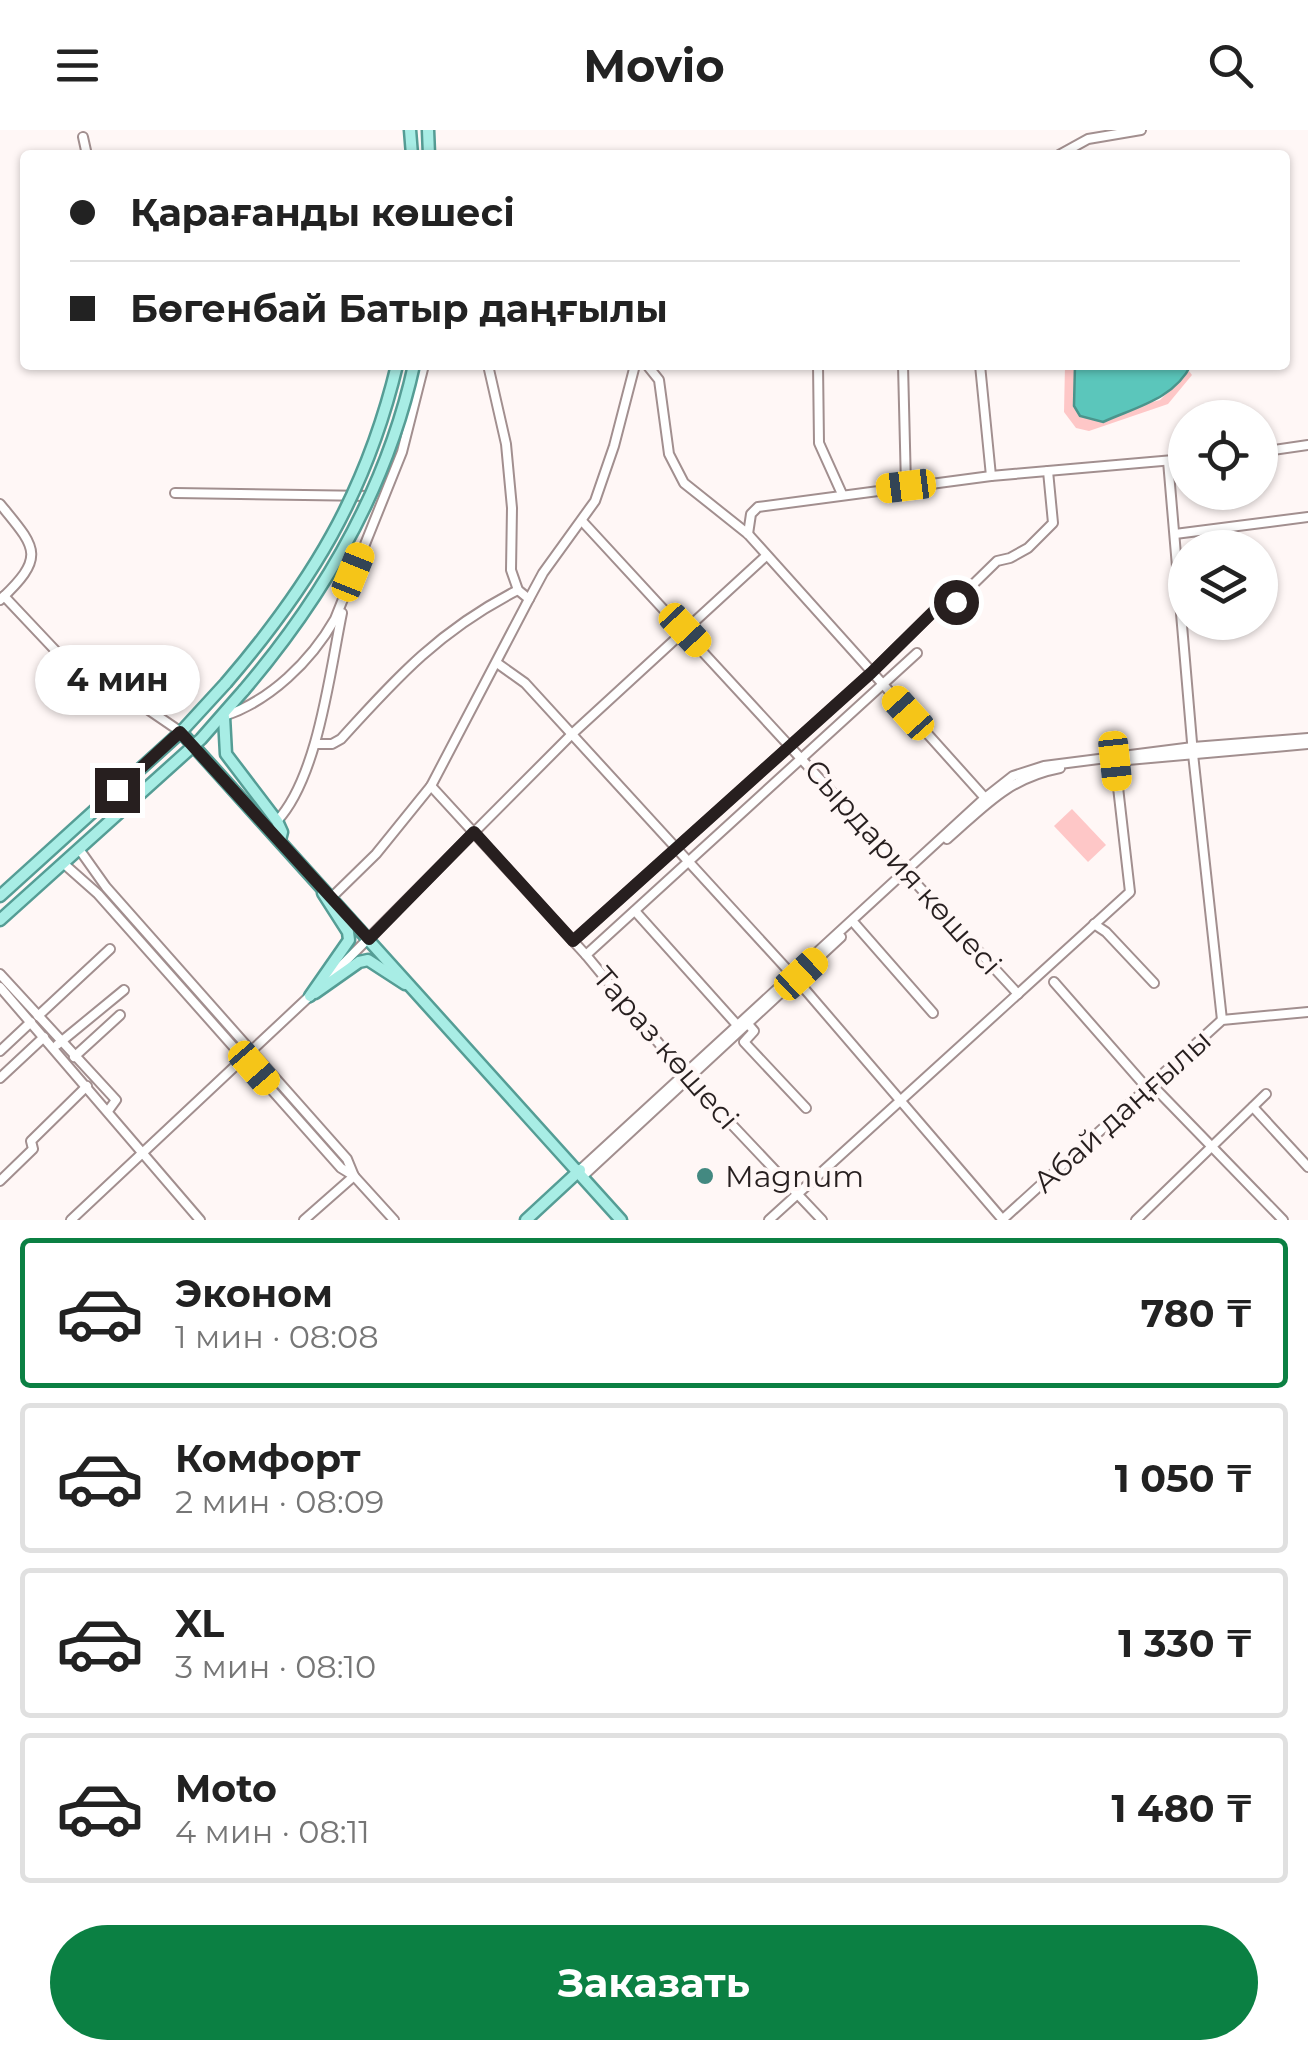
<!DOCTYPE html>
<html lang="ru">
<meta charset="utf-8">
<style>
body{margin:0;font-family:Montserrat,sans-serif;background:#f6f6f6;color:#222;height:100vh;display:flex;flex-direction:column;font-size:38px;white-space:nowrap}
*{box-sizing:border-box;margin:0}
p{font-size:32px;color:#767676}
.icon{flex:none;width:55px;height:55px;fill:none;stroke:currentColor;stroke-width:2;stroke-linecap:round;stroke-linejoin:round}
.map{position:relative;height:1090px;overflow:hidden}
.side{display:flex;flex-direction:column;background:#fff;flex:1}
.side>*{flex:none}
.top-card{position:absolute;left:20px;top:20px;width:1270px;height:220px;border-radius:10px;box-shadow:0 2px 8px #0004;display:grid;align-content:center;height:220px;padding:0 50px;background:#fff}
.fabs{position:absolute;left:1168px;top:270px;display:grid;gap:20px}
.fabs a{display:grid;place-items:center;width:110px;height:110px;border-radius:50%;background:#fff;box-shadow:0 2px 8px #0004;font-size:50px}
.end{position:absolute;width:45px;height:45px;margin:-22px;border:12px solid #271f1f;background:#fff;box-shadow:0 0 0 5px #fff}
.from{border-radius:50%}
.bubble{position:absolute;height:70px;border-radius:35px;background:#fff;box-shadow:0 2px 8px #0004;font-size:32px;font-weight:700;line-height:70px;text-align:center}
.car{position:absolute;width:30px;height:60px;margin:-30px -15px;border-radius:12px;box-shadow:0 0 8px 2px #0007;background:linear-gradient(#f5c518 24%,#345 0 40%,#f5c518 0 76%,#345 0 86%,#f5c518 0)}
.top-card b{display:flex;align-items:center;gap:35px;height:95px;font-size:38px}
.top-card b+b{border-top:2px solid #e0e0e0}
.top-card i{width:25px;height:25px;background:#222}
ul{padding:18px 0 0;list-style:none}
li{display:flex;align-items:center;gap:30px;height:150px;margin:0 20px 15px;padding:0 30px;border:5px solid #e0e0e0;border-radius:10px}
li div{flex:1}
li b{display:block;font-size:38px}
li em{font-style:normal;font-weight:700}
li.selected{border-color:#0b8043}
li>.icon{width:90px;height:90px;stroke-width:1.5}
.cta{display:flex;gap:20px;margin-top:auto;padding:20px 50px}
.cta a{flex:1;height:115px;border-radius:60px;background:#0b8043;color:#fff;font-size:40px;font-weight:700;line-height:115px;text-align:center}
header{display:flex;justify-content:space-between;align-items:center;height:130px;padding:0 50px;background:#fff;font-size:45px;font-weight:700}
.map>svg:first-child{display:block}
</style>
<header><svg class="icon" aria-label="menu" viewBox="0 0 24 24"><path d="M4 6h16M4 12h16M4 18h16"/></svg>Movio<svg class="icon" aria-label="search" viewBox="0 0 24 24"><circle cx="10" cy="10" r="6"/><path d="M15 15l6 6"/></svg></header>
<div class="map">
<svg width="1308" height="1090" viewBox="0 0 1308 1090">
<rect width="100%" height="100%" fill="#fff7f6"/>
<g fill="#fec7c7">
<path d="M1065 235H1075L1074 276 1080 286 1103 292 1137 276 1160 270 1189 241 1192 245 1168 274 1089 301 1076 298 1064 282Z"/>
<path d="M1072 679 1106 715 1088 732 1054 696Z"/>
</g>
<path fill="#5bc6bb" stroke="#4b948c" stroke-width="2.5" d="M1075 235H1191C1174 269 1136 277 1103 292L1080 286 1074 276Z"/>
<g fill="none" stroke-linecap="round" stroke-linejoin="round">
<defs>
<g id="minor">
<path d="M83 7 87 25"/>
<path d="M1059 25 1088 9 1141 0"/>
<path d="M647 235 659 250 669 324 684 353 748 404 986 669"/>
<path d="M818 235 819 313 842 364"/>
<path d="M903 235 906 356"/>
<path d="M980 235 991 346"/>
<path d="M1260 322 1308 315"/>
<path d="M1168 331 1193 624 1222 890"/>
<path d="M175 363 371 366"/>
<path d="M0 374C36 418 47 426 0 470"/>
<path d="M582 391 1018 864"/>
<path d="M748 404 751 384 758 377 991 346 1185 329"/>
<path d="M1175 404 1308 387"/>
<path d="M4 466 87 554 140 574 181 602"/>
<path d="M529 469 543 443 595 371 614 316 635 235"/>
<path d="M497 533 525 553 796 849 1003 1090"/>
<path d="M224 586C270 571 311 531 335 489L402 322 424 235"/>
<path d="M315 614H332L341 609C398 546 441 499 518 460"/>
<path d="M1128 630 1308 614"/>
<path d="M431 656 586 825 685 945 822 1090"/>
<path d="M277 691C318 647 330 541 342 483"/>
<path d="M947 709C985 676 1008 648 1060 638"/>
<path d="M79 719 106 757 347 1029 354 1046"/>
<path d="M63 733 98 764 341 1038 354 1046 394 1090"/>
<path d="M332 767 376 724 431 656 529 469 518 460 511 440 512 378 506 314 488 235"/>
<path d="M635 781 738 896"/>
<path d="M855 794 933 883"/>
<path d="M1094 794 1106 802 1154 853"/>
<path d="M573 811 871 543 937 478 955 472 997 431 1010 428 1028 418 1053 393 1048 341"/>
<path d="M586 825 917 523"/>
<path d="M0 844 116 970 108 981"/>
<path d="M327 850 572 604 766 426"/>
<path d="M1054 852 1147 958"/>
<path d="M0 857 200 1090"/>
<path d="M38 886 110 819"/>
<path d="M748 894 754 901 744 912 806 978"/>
<path d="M57 915 124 860"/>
<path d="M0 921 31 892"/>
<path d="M74 927 120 885"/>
<path d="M0 948 44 907"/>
<path d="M1151 954 1283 1090"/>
<path d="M1253 977 1308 1037"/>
<path d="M581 1039 985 668 1013 646 1044 636 1193 617 1308 608"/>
<path d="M583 1046 841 807"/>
<path d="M0 1051 33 1019 31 1011 87 956"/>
<path d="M71 1090 313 863"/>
<path d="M304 1090 354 1046"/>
<path d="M769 1090 1130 762 1115 631"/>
<path d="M1002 1090 1222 890 1308 882"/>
<path d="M1136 1090 1266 964"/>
</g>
<g id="major">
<path d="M410 0 412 25"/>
<path d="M428 0 429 25"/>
<path d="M224 587 226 624 277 691 282 702 280 710"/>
<path d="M181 602 621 1090"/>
<path d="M0 766 181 602 226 553"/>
<path d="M0 790 201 609 244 560"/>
<path d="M315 863 359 832 368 830 405 854"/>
<path d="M310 866 349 810 348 802 323 763"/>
<path d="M526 1090 580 1040"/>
</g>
</defs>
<use href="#minor" stroke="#a28f8f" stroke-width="12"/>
<use href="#major" stroke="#559d95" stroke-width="15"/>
<use href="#minor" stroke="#fff" stroke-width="8"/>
<use href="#major" stroke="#a8ede5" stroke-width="10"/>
<defs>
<g id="major-bridge">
<path d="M226 553C311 454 366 364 397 235"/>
<path d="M244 560C325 465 387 358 414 235"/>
</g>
</defs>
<use href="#major-bridge" stroke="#559d95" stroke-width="15" stroke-linecap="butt"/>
<use href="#major-bridge" stroke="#a8ede5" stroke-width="10"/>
</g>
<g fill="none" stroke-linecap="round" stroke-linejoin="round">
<path stroke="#271f1f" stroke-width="12" d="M117 660 180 602 369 809 474 702 573 811 871 543 937 478 956 472"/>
</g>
<circle fill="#438981" stroke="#fff7f6" stroke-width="4" cx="705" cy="1046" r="10"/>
<g text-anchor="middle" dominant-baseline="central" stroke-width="8" stroke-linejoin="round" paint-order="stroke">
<g font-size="30" fill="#271f1f" stroke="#fff7f6">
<text transform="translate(903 737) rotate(48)">Сырдария көшесі</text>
<text transform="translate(666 918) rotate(49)">Тараз көшесі</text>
<text transform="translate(1122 981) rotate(-42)">Абай даңғылы</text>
</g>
<g font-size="30" fill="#271f1f" stroke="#fff7f6" text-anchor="start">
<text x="725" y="1046">Magnum</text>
</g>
</g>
</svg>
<div class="fabs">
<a><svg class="icon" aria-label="locate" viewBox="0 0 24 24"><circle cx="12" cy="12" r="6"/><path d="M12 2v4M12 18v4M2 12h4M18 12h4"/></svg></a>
<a><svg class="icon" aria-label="layers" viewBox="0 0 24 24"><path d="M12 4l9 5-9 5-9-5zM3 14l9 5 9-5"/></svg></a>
</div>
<i class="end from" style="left:956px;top:472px"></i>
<i class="end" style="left:117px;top:660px"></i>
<div class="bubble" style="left:35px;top:515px;width:165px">4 мин</div>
<i class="car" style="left:906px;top:356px;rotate:263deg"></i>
<i class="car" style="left:353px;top:442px;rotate:22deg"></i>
<i class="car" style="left:685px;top:500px;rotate:137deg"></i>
<i class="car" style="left:908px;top:583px;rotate:318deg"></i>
<i class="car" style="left:1115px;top:631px;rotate:174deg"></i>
<i class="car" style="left:801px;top:844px;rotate:47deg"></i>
<i class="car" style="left:254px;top:938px;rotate:139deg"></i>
<div class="top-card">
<b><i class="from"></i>Қарағанды көшесі</b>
<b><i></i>Бөгенбай Батыр даңғылы</b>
</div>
</div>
<section class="side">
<ul>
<li class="selected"><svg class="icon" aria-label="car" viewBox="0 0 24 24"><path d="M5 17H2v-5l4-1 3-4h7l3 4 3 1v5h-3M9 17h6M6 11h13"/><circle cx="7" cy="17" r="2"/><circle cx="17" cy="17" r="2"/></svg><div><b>Эконом</b><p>1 мин · 08:08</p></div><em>780 ₸</em></li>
<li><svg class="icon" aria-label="car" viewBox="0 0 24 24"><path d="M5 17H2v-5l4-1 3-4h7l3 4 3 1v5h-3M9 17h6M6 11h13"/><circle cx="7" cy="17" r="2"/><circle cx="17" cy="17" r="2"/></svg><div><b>Комфорт</b><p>2 мин · 08:09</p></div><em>1 050 ₸</em></li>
<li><svg class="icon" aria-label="car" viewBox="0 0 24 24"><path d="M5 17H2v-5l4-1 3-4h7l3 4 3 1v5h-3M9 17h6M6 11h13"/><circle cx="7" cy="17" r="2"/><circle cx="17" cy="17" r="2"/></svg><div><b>XL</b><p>3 мин · 08:10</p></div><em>1 330 ₸</em></li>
<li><svg class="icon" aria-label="car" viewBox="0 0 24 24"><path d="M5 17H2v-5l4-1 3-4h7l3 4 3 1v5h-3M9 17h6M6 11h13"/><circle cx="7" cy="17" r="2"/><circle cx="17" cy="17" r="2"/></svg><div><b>Moto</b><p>4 мин · 08:11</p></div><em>1 480 ₸</em></li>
</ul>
<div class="cta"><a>Заказать</a></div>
</section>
